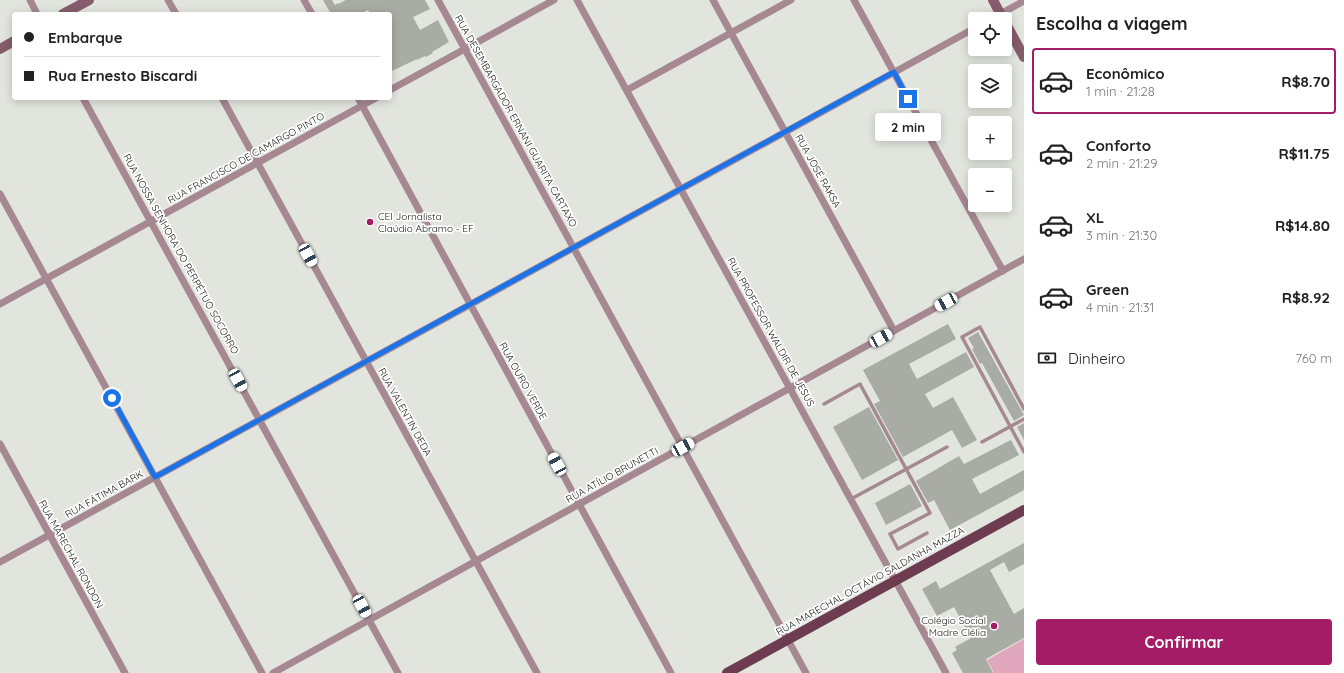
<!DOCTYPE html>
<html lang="pt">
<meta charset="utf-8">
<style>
body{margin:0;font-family:Quicksand,sans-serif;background:#f2f2f2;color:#222;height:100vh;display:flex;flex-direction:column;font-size:15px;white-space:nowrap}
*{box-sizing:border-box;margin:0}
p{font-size:13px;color:#767676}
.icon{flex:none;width:22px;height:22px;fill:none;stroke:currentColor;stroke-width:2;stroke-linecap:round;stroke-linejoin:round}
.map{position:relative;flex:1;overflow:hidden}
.panel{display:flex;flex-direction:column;background:#fff;width:320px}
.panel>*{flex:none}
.hud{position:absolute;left:12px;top:12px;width:380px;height:88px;border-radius:4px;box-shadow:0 2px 10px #0003;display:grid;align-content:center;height:88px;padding:0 12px;background:#fff}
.buttons{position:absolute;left:968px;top:12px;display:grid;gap:8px}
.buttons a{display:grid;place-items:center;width:44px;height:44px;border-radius:4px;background:#fff;box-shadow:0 2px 10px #0003;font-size:20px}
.end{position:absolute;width:18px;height:18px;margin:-9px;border:5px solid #1a73e8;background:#fff;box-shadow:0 0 0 2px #fff}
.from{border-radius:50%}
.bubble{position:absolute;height:28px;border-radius:4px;background:#fff;box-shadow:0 2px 10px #0003;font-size:13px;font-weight:700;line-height:28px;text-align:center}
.car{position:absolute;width:12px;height:24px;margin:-12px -6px;border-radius:5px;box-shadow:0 0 3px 1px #0007;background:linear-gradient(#fff 24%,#345 0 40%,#fff 0 76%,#345 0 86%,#fff 0)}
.hud b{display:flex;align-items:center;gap:14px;height:38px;font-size:15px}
.hud b+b{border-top:1px solid #e0e0e0}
.hud i{width:10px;height:10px;background:#222}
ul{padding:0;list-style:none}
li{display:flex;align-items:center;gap:12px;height:66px;margin:0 8px 6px;padding:0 4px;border:2px solid transparent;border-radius:4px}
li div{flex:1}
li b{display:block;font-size:15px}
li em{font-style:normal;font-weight:700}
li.selected{border-color:#a41c66}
li>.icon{width:36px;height:36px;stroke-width:1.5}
h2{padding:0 12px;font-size:18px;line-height:48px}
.pay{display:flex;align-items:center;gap:10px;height:44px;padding:0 12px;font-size:15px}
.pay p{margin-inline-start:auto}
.action{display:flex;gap:8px;margin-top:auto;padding:8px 12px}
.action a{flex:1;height:46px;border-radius:4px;background:#a41c66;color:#fff;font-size:16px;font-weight:700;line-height:46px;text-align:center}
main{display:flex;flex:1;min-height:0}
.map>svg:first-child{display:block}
</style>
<main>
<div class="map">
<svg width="1024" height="673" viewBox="0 0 1024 673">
<rect width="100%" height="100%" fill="#e2e5de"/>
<path fill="#e0a7bd" d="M1024 639V673H994L987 660Z"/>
<g fill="#a8aca4">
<path d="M323 0H332L335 5 338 3V4L346 0H425L430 9 413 17 420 30 438 20 449 42 432 52 433 53 426 57 425 56 417 60V59L390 72V14H370L368 10 361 14H331Z"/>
<path d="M948 324 956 339 909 364 917 379 966 352 974 367 925 394 933 408 953 397 977 440 962 448 952 430 903 457 874 404 880 401 863 370Z"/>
<path d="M978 332 1024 415 1014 421 982 363 980 364 972 349 974 348 968 338Z"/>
<path d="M869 407 898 460 862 480 833 427Z"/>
<path d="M1024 423V440L1017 427Z"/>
<path d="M1011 440 1019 455 972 479 980 494 1024 470V490L950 530 934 500 928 503 916 481 959 456 964 464Z"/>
<path d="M910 484 922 506 886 525 875 503Z"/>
<path d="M1024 543V564L1009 572 1004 562 990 570 1014 614 1024 608V638L986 659 993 673H963L952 653 957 650 955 647 971 638 954 607 937 616 922 589 936 581 940 589Z"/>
</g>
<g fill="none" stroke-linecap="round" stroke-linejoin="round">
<g stroke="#a68893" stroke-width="3.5">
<path d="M824 404 860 384 930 513 890 534 898 549 927 533"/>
<path d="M1024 409 980 327 962 337 1024 452"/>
<path d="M982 442 1024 419"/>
<path d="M851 499 947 447"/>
</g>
<g stroke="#a68893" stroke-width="7">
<path d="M30 0 37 14"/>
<path d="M168 0 176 14"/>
<path d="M304 0 312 14"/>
<path d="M438 0 806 673"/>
<path d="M577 0 946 673"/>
<path d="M713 0 894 331"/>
<path d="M854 0 1003 271"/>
<path d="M991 19 1024 1"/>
<path d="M390 90 554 0"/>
<path d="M627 90 791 0"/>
<path d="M83 98 398 673"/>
<path d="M222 98 537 673"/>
<path d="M358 98 671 673"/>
<path d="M0 194 262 673"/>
<path d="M0 304 376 98"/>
<path d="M0 444 125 673"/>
<path d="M0 562 975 28"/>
<path d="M273 673 1024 259"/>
</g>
<g stroke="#865c6c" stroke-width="10">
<path d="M993 0 1003 19"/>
<path d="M63 14 89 0"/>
<path d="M1005 22 1024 57"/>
<path d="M0 49 14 41"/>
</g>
<path stroke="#6e3c51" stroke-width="10" d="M727 673 1024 510"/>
</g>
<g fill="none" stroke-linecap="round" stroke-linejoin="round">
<path stroke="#1a73e8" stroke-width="5" d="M112 398 155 477 894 72 908 99"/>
</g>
<g fill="#a41c66" stroke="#fff" stroke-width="1.5">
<circle cx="370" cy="222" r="4"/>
<circle cx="994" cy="626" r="4"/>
</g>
<g text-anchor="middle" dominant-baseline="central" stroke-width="3.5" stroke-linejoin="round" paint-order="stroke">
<g font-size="10" fill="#171816" stroke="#fff">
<text transform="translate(516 121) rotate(61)">RUA DESEMBARGADOR ERNANI GUARITA CARTAXO</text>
<text transform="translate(246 158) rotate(-29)">RUA FRANCISCO DE CAMARGO PINTO</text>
<text transform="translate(818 171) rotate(61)">RUA JOSÉ RAKSA</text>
<text transform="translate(181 254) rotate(61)">RUA NOSSA SENHORA DO PERPÉTUO SOCORRO</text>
<text transform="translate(771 332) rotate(61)">RUA PROFESSOR WALDIR DE JESUS</text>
<text transform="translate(523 381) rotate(61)">RUA OURO VERDE</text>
<text transform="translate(405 412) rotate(61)">RUA VALENTIN DEDA</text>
<text transform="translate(612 475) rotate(-29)">RUA ATÍLIO BRUNETTI</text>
<text transform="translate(104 494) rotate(-29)">RUA FÁTIMA BARK</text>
<text transform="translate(71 554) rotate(61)">RUA MARECHAL RONDON</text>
<text transform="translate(870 581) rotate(-29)">RUA MARECHAL OCTÁVIO SALDANHA MAZZA</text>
</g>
<g font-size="10" fill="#171816" stroke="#fff" text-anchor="start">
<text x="378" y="216">CEI Jornalista<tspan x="378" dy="12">Claúdio Abramo - EF</tspan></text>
<text x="986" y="620" text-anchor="end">Colégio Social<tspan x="986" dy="12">Madre Clélia</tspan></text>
</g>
</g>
</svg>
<div class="buttons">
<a><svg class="icon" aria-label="locate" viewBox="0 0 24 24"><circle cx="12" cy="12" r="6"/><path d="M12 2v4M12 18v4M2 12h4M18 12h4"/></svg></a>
<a><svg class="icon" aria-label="layers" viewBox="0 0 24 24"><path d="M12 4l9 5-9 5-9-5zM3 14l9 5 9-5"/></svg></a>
<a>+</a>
<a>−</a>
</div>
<i class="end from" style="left:112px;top:398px"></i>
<i class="end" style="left:908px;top:99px"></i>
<div class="bubble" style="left:875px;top:113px;width:66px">2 min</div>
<i class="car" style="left:308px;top:255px;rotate:151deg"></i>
<i class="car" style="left:946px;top:302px;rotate:241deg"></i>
<i class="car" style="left:881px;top:338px;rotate:61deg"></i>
<i class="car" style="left:238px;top:380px;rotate:151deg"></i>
<i class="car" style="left:683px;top:447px;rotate:61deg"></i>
<i class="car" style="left:557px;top:464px;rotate:331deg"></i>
<i class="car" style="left:362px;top:606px;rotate:151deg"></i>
<div class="hud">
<b><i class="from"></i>Embarque</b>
<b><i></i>Rua Ernesto Biscardi</b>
</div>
</div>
<section class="panel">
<h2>Escolha a viagem</h2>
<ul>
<li class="selected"><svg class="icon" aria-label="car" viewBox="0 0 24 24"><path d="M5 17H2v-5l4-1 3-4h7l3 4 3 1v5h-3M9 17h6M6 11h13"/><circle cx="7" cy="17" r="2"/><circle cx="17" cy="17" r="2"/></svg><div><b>Econômico</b><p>1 min · 21:28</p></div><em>R$8.70</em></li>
<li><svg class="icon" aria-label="car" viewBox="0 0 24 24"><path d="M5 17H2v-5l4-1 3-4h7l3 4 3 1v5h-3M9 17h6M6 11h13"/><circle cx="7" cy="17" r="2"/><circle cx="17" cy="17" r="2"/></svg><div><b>Conforto</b><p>2 min · 21:29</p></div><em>R$11.75</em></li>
<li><svg class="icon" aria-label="car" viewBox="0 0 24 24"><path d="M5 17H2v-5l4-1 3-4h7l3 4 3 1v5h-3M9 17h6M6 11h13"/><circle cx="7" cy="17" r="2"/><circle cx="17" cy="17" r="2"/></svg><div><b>XL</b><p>3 min · 21:30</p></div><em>R$14.80</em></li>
<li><svg class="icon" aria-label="car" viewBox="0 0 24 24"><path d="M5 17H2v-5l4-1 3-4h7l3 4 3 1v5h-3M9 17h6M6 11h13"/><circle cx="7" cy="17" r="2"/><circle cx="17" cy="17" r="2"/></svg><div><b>Green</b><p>4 min · 21:31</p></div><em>R$8.92</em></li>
</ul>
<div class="pay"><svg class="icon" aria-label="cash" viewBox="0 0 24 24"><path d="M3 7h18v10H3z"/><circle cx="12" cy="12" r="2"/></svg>Dinheiro<p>760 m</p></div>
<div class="action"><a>Confirmar</a></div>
</section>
</main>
